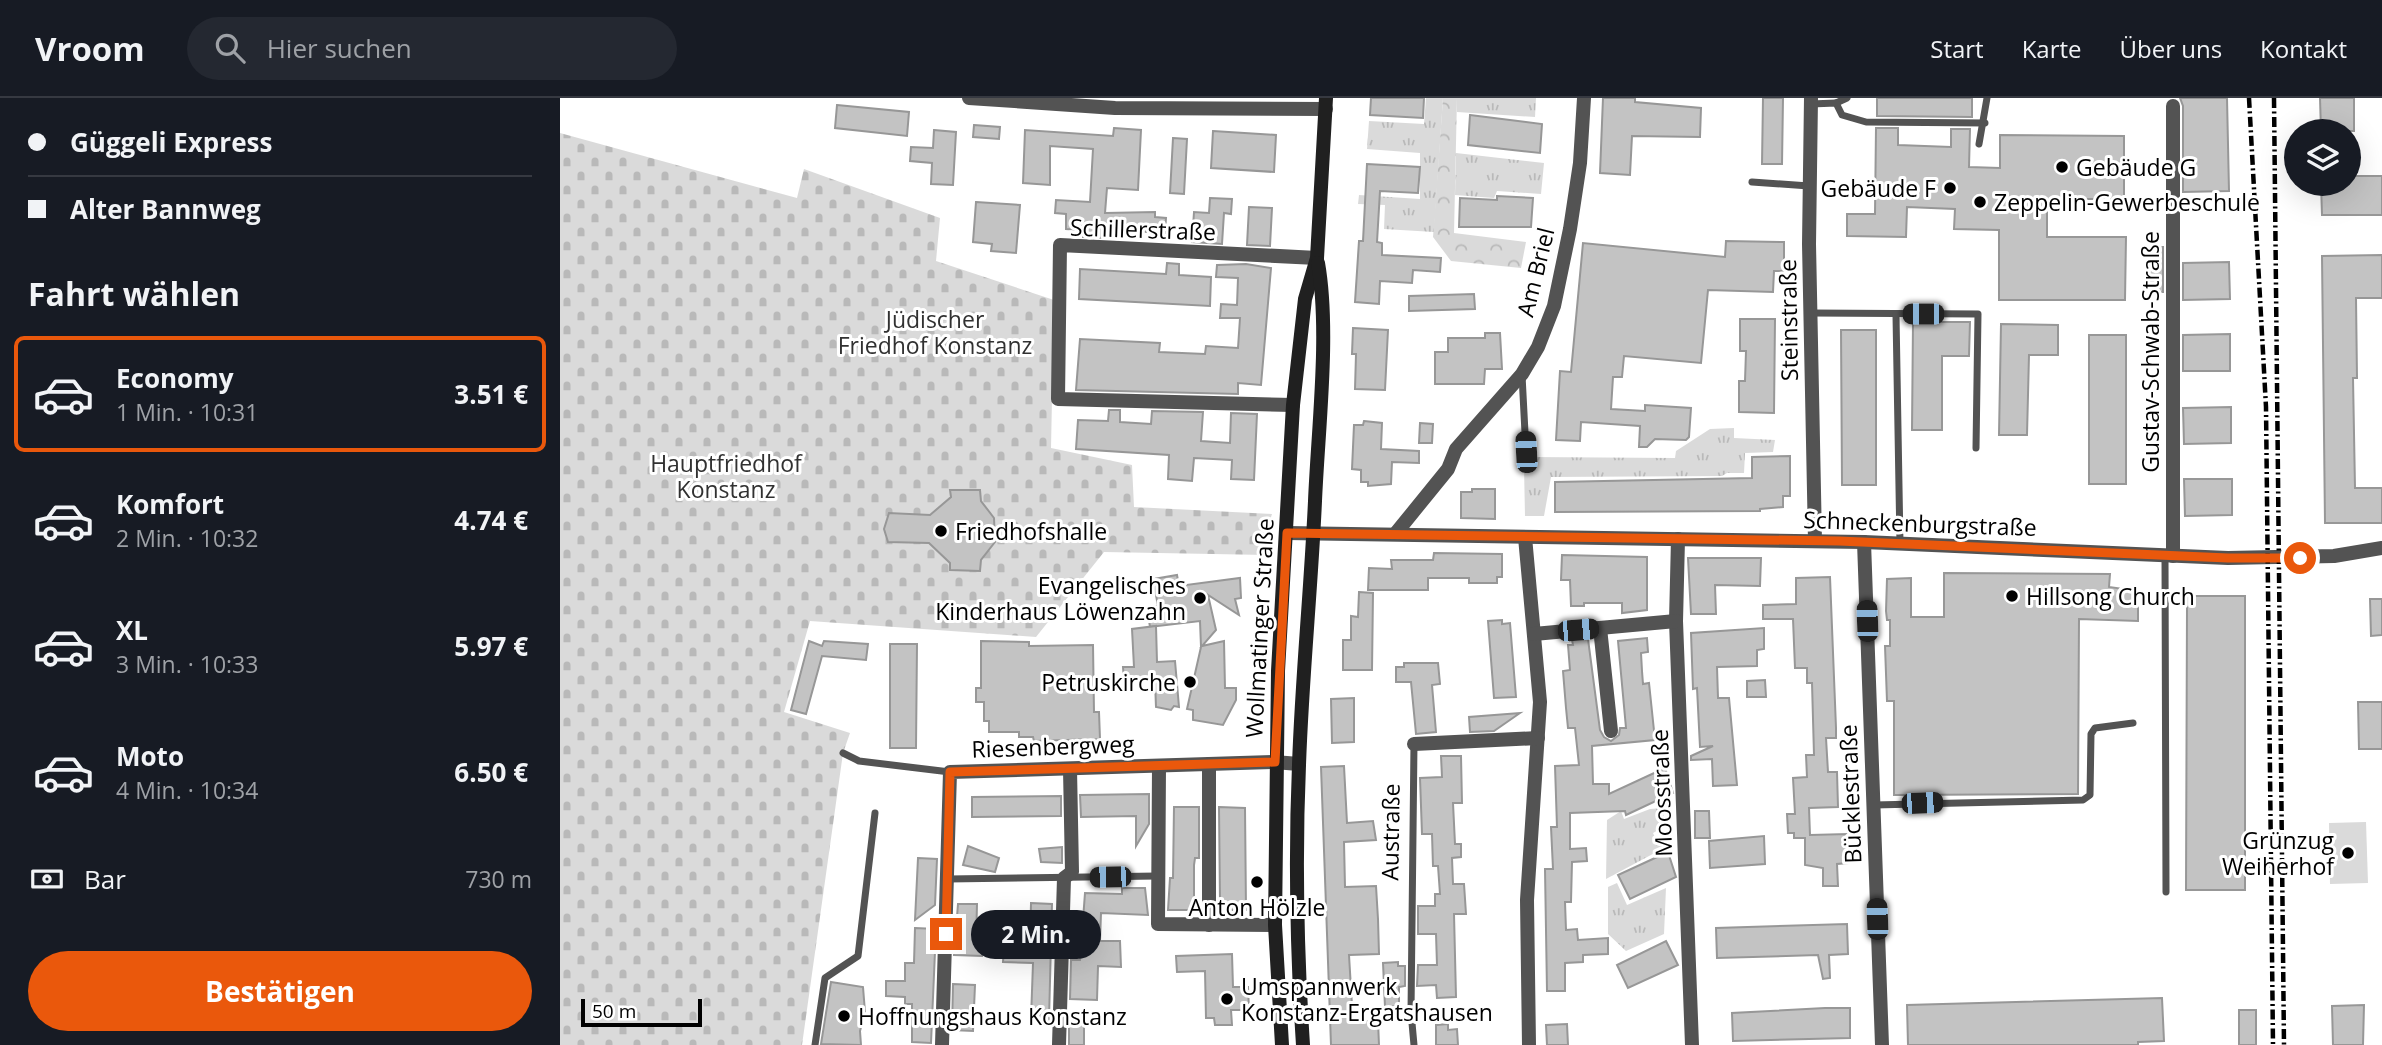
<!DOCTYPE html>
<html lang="de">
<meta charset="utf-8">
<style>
body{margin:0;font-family:"Open Sans",sans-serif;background:#242831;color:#f1f3f6;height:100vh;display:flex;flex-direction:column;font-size:26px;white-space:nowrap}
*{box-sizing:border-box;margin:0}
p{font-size:23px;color:#9ea1a6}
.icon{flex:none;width:38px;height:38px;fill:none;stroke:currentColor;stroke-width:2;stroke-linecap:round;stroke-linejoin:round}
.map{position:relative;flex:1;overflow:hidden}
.details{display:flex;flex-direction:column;background:#171b24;width:560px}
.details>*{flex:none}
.guide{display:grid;align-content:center;height:154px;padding:0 28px;background:#171b24}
.buttons{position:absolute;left:1724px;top:21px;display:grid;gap:14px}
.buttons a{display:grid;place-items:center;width:77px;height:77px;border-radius:50%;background:#171b24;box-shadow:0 7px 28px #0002;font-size:35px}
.scale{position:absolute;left:21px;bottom:18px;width:121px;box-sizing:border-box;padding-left:7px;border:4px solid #000;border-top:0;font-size:19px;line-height:24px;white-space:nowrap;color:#000;-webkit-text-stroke:5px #fff;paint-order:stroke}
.end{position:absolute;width:32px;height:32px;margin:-16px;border:9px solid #ea580c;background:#fff;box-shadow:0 0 0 4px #fff}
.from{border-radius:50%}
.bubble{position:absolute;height:49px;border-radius:24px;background:#171b24;box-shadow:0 7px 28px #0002;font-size:23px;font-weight:700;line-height:49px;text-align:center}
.car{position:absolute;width:21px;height:42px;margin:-21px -10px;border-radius:9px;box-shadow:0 0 5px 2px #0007;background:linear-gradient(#222 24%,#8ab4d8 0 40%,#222 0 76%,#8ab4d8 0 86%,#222 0)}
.guide b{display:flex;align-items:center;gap:24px;height:66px;font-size:26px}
.guide b+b{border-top:2px solid #363941}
.guide i{width:18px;height:18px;background:#f1f3f6}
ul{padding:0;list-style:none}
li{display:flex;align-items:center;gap:21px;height:116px;margin:0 14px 10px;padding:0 14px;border:4px solid transparent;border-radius:10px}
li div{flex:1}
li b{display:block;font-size:26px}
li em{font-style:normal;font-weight:700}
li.active{border-color:#ea580c}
li>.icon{width:63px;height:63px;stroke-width:1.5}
h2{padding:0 28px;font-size:32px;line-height:84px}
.pay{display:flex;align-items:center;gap:18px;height:77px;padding:0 28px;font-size:26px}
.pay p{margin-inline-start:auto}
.action{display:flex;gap:14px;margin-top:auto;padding:14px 28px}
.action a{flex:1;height:80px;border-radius:42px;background:#ea580c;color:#fff;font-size:28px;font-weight:700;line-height:80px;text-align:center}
header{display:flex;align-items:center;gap:42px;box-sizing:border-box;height:98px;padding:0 35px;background:#171b24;border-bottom:2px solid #363941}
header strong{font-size:33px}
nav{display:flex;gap:38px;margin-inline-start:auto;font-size:24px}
.search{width:490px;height:63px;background:#242831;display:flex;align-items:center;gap:18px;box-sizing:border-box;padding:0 24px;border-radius:38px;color:#9ea1a6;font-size:26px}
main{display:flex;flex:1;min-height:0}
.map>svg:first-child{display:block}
</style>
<header>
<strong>Vroom</strong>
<div class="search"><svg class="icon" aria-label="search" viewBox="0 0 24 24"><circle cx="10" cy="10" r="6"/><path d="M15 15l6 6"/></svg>Hier suchen</div>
<nav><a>Start</a><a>Karte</a><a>Über uns</a><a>Kontakt</a></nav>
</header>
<main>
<section class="details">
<div class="guide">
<b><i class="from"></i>Güggeli Express</b>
<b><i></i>Alter Bannweg</b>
</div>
<h2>Fahrt wählen</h2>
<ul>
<li class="active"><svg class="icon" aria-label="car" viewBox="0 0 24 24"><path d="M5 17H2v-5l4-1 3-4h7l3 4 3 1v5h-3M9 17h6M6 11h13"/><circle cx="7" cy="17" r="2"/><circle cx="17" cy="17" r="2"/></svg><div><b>Economy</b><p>1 Min. · 10:31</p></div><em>3.51 €</em></li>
<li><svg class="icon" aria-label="car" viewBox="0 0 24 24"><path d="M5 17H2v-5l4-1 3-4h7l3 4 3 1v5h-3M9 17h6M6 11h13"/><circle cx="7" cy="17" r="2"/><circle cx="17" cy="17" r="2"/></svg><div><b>Komfort</b><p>2 Min. · 10:32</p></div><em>4.74 €</em></li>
<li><svg class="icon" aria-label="car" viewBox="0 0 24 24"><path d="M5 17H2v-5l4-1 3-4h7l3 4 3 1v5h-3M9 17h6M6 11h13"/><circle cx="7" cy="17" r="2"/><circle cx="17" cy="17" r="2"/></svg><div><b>XL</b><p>3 Min. · 10:33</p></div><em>5.97 €</em></li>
<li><svg class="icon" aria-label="car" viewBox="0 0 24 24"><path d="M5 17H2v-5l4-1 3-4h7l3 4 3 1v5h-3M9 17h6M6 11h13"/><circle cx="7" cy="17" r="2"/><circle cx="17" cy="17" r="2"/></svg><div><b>Moto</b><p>4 Min. · 10:34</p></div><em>6.50 €</em></li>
</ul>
<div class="pay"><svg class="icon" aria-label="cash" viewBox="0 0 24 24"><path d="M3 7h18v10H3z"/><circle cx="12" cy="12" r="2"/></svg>Bar<p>730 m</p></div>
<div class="action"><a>Bestätigen</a></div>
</section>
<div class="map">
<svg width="1822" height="947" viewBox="0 0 1822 947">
<defs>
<pattern id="grass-tufts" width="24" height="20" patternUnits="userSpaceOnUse" patternTransform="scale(1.75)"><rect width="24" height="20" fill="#dadada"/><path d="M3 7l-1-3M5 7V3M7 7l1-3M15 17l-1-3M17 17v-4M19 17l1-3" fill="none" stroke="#b9b9b9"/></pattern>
<pattern id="forest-crowns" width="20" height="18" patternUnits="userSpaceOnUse" patternTransform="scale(1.75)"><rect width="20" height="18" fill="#dadada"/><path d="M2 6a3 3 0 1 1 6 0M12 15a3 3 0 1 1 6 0" fill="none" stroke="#b9b9b9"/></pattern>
<pattern id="cemetery-stones" width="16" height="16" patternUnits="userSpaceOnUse" patternTransform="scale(1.75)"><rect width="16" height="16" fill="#dadada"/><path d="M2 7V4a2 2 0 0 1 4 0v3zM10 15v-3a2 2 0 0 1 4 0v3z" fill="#b9b9b9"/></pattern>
</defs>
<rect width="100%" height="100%" fill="#fff"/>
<g fill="url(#grass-tufts)">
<path d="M866 0H883L874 134 824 131 825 107 798 106 799 97 860 101V55L807 51 809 23 864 26Z"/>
<path d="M897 0H976L975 19 897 14Z"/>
<path d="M896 55 984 65 981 96 937 93 934 100 895 97Z"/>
<path d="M1174 330V340L1215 342 1213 354 1185 355 1184 375H1167L1162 378 991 379 984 418H965L964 369 969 359 1115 360 1116 353 1150 331Z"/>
<path d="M1104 710 1103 729 1093 735 1098 746 1104 743V750L1046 781 1047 722 1061 713 1064 721 1090 711Z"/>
<path d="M1057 785 1067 807 1106 790 1104 836 1066 853 1048 836V789Z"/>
</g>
<path fill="url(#forest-crowns)" d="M883 0H897L894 135 966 144 961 170 891 163 873 139Z"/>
<path fill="url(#cemetery-stones)" d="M0 35 237 100 244 71 380 120 376 163 494 202 491 350 572 367 574 409 712 416 706 435 707 457 544 454 476 539 250 523 224 614 290 635 283 655 242 947H0Z"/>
<path fill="#dadada" d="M1806 724 1808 785 1770 786 1769 725Z"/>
<g fill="#c3c3c3" stroke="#979797" stroke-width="2">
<path d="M811 0H864L863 20 810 17Z"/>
<path d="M1043 0H1075V4L1141 10 1140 39 1072 38 1070 77 1040 75Z"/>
<path d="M1203 0H1223L1222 66H1202Z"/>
<path d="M1317 0H1412V19L1317 18Z"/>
<path d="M1620 0H1667L1669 93 1623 94V8Z"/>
<path d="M1760 0H1794V33H1761Z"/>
<path d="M277 7 349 14 347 38 275 30Z"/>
<path d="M910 17 982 26 980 55 908 47Z"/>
<path d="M414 27 440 29 439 41 413 39Z"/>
<path d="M554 30 581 32 578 92 547 90 545 115 595 114V119L606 120 605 135 571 133V137L548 136 547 140 523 139V132L506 131V116L495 115 496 102 530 104 533 51 490 48V87L463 85 465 32 553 38Z"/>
<path d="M1316 30H1338V47L1391 49V31H1410L1409 69 1440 70V37L1564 38V101H1487V139H1566L1565 202H1439V132L1394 131 1395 111 1347 109 1346 139 1287 138V116H1315Z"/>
<path d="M374 32 396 34 393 87 371 86 372 65 350 63 351 49 373 50Z"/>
<path d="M653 33 716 37 714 74 651 70Z"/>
<path d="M613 40 627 41 624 96 610 95Z"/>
<path d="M807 66 860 69 858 95 820 93 817 144 822 145V157L881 160 880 174 853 172 852 185 820 183 819 206 795 204 799 143H803Z"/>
<path d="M1788 78H1822V117H1762L1761 86H1788Z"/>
<path d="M937 98 973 100 971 129H899L900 100 937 102Z"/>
<path d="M650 100 672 101 671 116 664 115 662 146 632 144 634 114 649 115Z"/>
<path d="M416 104 460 107 456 155 431 153 432 146 413 144Z"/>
<path d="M689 109 712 110 710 148 687 147Z"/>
<path d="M1166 143 1224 144V173H1214L1213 194 1148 192 1141 265 1064 258 1062 279H1053L1051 311 1085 313V307L1131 310 1129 339 1126 342 1095 341 1087 349H1079L1080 328 1021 324 1020 343 996 342 1000 273 1011 274 1023 145 1165 159Z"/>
<rect x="1590" y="149" width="13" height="45"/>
<path d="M1822 157V200H1796L1797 280H1793L1795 390H1822V425H1765L1762 158Z"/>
<path d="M1669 164 1670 201 1623 202V165Z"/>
<path d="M607 165 619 166V177L651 179 650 208 519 201 520 171 606 176Z"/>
<path d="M657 167 686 166 711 170 701 287 678 285V296L516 292 520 241 600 245 599 254 645 256 646 248 678 250 680 220H660L661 206 677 207 678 180 656 179Z"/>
<path d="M914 196 915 211 849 213V198Z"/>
<path d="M1180 221H1215L1214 315 1179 314V283H1185L1186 253H1180Z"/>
<path d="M1353 224H1410L1409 258H1382V332H1352Z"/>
<path d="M1441 226 1498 227V257H1469L1467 337H1439Z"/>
<path d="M793 230 828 232 825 292 795 291 796 256H792Z"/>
<path d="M1281 232H1316V387H1282Z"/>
<path d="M925 235H940L942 271H925L924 286H875V254H888V240H925Z"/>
<path d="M1670 236V273H1623V237Z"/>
<rect x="1529" y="237" width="37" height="149"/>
<path d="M1671 309V345L1624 346 1623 310Z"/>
<path d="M549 312H560V324L591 326 592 313 643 314 641 343 670 345 671 315 697 316 694 382 671 381 672 362 634 360 632 383 608 381 609 357 516 351 518 322 548 323Z"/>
<path d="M804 323 822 325 821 351 859 353V365L832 364 831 386 808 388V384H801V372L792 371 794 327H803Z"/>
<path d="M860 325 873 326 872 345H859Z"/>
<path d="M1230 358V398H1223V409L1200 411V413L995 414V384L1192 380V359Z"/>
<path d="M1624 381H1672V417L1625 418Z"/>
<path d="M912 391H935V421L901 420V394H912Z"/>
<path d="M390 392H420L421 403 434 420 435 444 421 462 420 473 390 472V465L369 445 328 444 324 431 329 415 370 417 391 399Z"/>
<path d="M874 455 942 456V479H937V485H909V480H868V492H808L809 470 832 471 831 462H873Z"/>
<path d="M1002 457 1087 459V512L1062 515V505H1024V508H1011L1010 482H1001Z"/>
<path d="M1128 460H1201L1200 488 1155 487 1156 516H1131Z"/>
<path d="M1384 475 1550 476 1549 489 1578 493V523L1519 521 1518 696 1334 697V603H1327L1325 548H1330V522H1327L1326 513 1327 481 1351 480V519H1384Z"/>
<path d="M617 477 619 488 680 480 681 500 675 501 679 517 648 497 656 532 642 548 664 543 665 590H676V602L663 627 633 622V612L627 611 641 549 640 523 590 529 587 510 598 508 593 481Z"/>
<path d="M1270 479 1276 630V640H1266L1268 674H1277L1278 709 1249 710 1250 737 1288 736V765L1277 766 1278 788H1263V770L1245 767V740H1234V735H1228L1227 716H1235L1233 680 1247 679 1246 657H1254L1252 585H1247V570H1235L1233 521H1203V507L1236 506V480Z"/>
<path d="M1630 493 1635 498H1685V792H1626L1627 509 1621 503Z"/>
<path d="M799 494 813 495 812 572H783V542H791V518L798 519Z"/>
<path d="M1810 501H1822V537L1811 538Z"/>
<path d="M942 522V526L950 525 956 599 934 600 928 523Z"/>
<path d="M596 528 597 564 615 563 619 609 614 608 611 612 596 609 595 583H564L563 569H574L572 531Z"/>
<path d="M1204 530V551L1197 552V568L1157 569 1158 600H1169L1177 687 1153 688 1152 661 1131 662V658L1153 648 1140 649 1137 590 1133 591 1131 535Z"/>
<path d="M1087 540 1088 554 1081 555 1082 573 1083 586 1089 585 1095 642 1032 648 1033 686H1049V696L1105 670 1113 695 1066 717 1065 713 1010 715V751L1026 750 1027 763 1012 764 1011 804H1005L1006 832 1017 831 1018 842 1048 840V856L1023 857V864L1005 865V893H987L985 771H993L991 729H997L995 668 1019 667 1015 630H1008L1006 610 1003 573 1010 572 1008 547H1013L1012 542 1028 541 1040 632 1044 639 1051 643 1059 637 1060 630H1066L1058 543Z"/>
<path d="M249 543 262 548 264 543 308 546 306 562 262 558 246 616 231 612Z"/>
<path d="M421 543 469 544V548L533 547 534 614H539L540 641 474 643 473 639H459V634H429V623H424V604H416V590H421Z"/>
<path d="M330 546H357L356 650H330Z"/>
<path d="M844 565H878L880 586 872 587 876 634 856 636 851 584H836V569H844Z"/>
<path d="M1205 582 1206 599H1187V583Z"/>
<path d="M794 600V644L772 645 771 601Z"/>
<path d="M1798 604H1822V651H1799Z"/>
<path d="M960 615 934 633 910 634 909 619Z"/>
<path d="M881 658H901L902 705H893L895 746H901V759L892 760 893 786H904L906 816H894L896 899 877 900 876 887 857 888 858 867H877L876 836H858V808H875V796H880L878 768H873L872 736H862L860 680 882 679Z"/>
<path d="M784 668 787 725 813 723 816 742 784 744 785 789 816 788 818 821 819 856 789 857 793 924 818 923 819 947H771L761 669Z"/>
<path d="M589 696V726L576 748V718L521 719 520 697Z"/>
<path d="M501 698V718L412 719V699Z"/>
<path d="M614 709H639V760H635L634 767V812H608L610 780H613Z"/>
<path d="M659 709 685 710 686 812H664L663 805H660Z"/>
<path d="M1135 713H1149L1150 740H1135Z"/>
<path d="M1204 738 1205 766 1150 770 1149 743Z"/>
<path d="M408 748 439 760 435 774 403 767Z"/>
<path d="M502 749V765L481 764 479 751Z"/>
<path d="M1108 754 1116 779 1070 801 1058 777Z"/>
<path d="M358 760 377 761 375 807 355 822Z"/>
<path d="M562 790H585L588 817 541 815 540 843H560L561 869 538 868 537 902 510 901 511 862H520L525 795 562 796Z"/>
<path d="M471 805 492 806 489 922 471 921 473 865 443 864 444 849 470 850Z"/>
<path d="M398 806H417L416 845H423L422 858 394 857Z"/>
<path d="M1287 826 1288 856 1269 857 1270 880 1263 881 1258 857 1157 860 1156 830Z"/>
<path d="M355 830 376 831 371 945 352 944V906H345V899L326 898V883H345V865H354Z"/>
<path d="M1106 843 1118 867 1068 890 1057 867Z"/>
<path d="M672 856 673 889H688L689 912H671L672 927H655L654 920H646L645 873 617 874 616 858Z"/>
<path d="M838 864V868H845V888L839 889V908L825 909 823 865Z"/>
<path d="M271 884 303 889 305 914 300 933 301 947 261 946Z"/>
<path d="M393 886 415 887 413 933 392 932Z"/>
<path d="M1602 900 1604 943 1578 944V947H1348L1347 907Z"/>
<path d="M1804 907 1803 947H1773L1772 908Z"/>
<path d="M1265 910H1290V940L1173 943 1172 915Z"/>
<rect x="1679" y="912" width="17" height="35"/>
<path d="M888 926V932L897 931 898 947H876V927Z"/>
<path d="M1007 926 1008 947H987L986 927Z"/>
<rect x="509" y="927" width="15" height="20"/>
</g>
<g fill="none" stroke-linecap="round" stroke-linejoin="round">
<g stroke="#535353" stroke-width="7">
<path d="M1276 5 1287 0"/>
<path d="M1251 6 1276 5 1282 17 1306 24 1425 25"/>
<path d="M1419 46 1427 0"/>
<path d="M1192 84 1249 88"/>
<path d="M1251 215 1418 216 1416 350"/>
<path d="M1336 217 1340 446"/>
<path d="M962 277 966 354"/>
<path d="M1605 458 1606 794"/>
<path d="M854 646 851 914 854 947"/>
<path d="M283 655 299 663 390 674"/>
<path d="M1314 707 1523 702 1530 697 1531 636 1535 630 1573 625"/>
<path d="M388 781 597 778"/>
<path d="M255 947 265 880 298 858 315 715"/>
</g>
<g stroke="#535353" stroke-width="14">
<path d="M409 0 555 10 766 11"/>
<path d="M1251 0 1249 146 1255 443"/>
<path d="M733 307 498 301 500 147 757 160"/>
<path d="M727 435 1304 444 1668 460 1774 458 1822 450"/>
<path d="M836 435 888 371 896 351 962 276 978 249 994 208 1010 131 1020 65 1024 0"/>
<path d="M965 439 980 604 967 802 969 947"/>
<path d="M1118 441 1116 523 1132 947"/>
<path d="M1304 444 1322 947"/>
<path d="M1613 458V8"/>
<path d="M1040 530 1051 633"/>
<path d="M974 536 1116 523"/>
<path d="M854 646 978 640"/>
<path d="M649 666V827"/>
<path d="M599 668 598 826 715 827"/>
<path d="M382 947 390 674 714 664 739 666"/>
<path d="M499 947 504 780 512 774 510 671"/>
</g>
<g stroke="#202020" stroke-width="14">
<path d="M722 947 715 827 718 573 733 307 745 201 757 160 766 0"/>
<path d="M743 947C737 854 735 760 739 667 742 579 751 491 755 403 758 331 770 234 758 165"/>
</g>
<g stroke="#000" stroke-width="4.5" stroke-dasharray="10 3.5 2 3.5" stroke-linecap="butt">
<path d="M1689 0 1706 309 1713 947"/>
<path d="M1714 0 1724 947"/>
</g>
</g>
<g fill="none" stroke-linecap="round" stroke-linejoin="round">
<path stroke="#ea580c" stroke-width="9" d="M386 836 390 674 715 664 727 435 1279 443 1668 460H1740"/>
</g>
<g fill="#000" stroke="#fff" stroke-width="2.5">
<circle cx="1502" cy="69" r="7"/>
<circle cx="1390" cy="90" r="7"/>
<circle cx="1420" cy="104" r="7"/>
<circle cx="381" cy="433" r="7"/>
<circle cx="1452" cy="498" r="7"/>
<circle cx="640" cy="500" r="7"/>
<circle cx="630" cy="584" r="7"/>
<circle cx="1788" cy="755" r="7"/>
<circle cx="697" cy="784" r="7"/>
<circle cx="667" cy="901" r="7"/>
<circle cx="284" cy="918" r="7"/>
</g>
<g text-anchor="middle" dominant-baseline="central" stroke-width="6" stroke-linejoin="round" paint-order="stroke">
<g font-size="23" fill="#000" stroke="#fff" text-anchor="start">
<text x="1516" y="69">Gebäude G</text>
<text x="1376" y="90" text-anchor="end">Gebäude F</text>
<text x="1434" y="104">Zeppelin-Gewerbeschule</text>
<text x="395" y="433">Friedhofshalle</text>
<text x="626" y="487" text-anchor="end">Evangelisches<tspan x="626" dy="26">Kinderhaus Löwenzahn</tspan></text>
<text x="1466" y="498">Hillsong Church</text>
<text x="616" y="584" text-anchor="end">Petruskirche</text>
<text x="1774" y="742" text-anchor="end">Grünzug<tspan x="1774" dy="26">Weiherhof</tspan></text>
<text x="697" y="809" text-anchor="middle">Anton Hölzle</text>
<text x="681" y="888">Umspannwerk<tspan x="681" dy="26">Konstanz-Ergatshausen</tspan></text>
<text x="298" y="918">Hoffnungshaus Konstanz</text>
</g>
<g font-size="23" fill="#000" stroke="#fff">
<text transform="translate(583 131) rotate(2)">Schillerstraße</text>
<text transform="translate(975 174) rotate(-76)">Am Briel</text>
<text transform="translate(1228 222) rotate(-91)">Steinstraße</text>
<text transform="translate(1590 254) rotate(-90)">Gustav-Schwab-Straße</text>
<text transform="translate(1360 425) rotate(2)">Schneckenburgstraße</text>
<text transform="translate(699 530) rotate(-87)">Wollmatinger Straße</text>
<text transform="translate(493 648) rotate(-2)">Riesenbergweg</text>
<text transform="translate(1101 695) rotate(-92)">Moosstraße</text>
<text transform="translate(1290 696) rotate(-92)">Bücklestraße</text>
<text transform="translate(830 734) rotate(-89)">Austraße</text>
</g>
<g font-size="23" fill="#313131" stroke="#fff">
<text x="375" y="221">Jüdischer<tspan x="375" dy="26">Friedhof Konstanz</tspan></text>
<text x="166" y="365">Hauptfriedhof<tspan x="166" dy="26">Konstanz</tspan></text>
</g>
</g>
</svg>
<div class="buttons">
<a><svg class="icon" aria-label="layers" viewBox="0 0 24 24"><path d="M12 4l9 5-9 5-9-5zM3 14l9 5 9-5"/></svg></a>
</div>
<div class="scale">50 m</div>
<i class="end from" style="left:1740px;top:460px"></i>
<i class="end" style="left:386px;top:836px"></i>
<div class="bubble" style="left:411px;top:812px;width:130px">2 Min.</div>
<i class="car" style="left:1363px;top:216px;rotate:270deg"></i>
<i class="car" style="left:966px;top:354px;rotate:357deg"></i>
<i class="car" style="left:1307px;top:523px;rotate:358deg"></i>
<i class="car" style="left:1018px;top:532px;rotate:85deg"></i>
<i class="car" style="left:1362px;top:705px;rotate:88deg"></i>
<i class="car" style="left:550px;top:779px;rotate:269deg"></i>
<i class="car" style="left:1317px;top:821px;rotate:358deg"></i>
</div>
</main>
